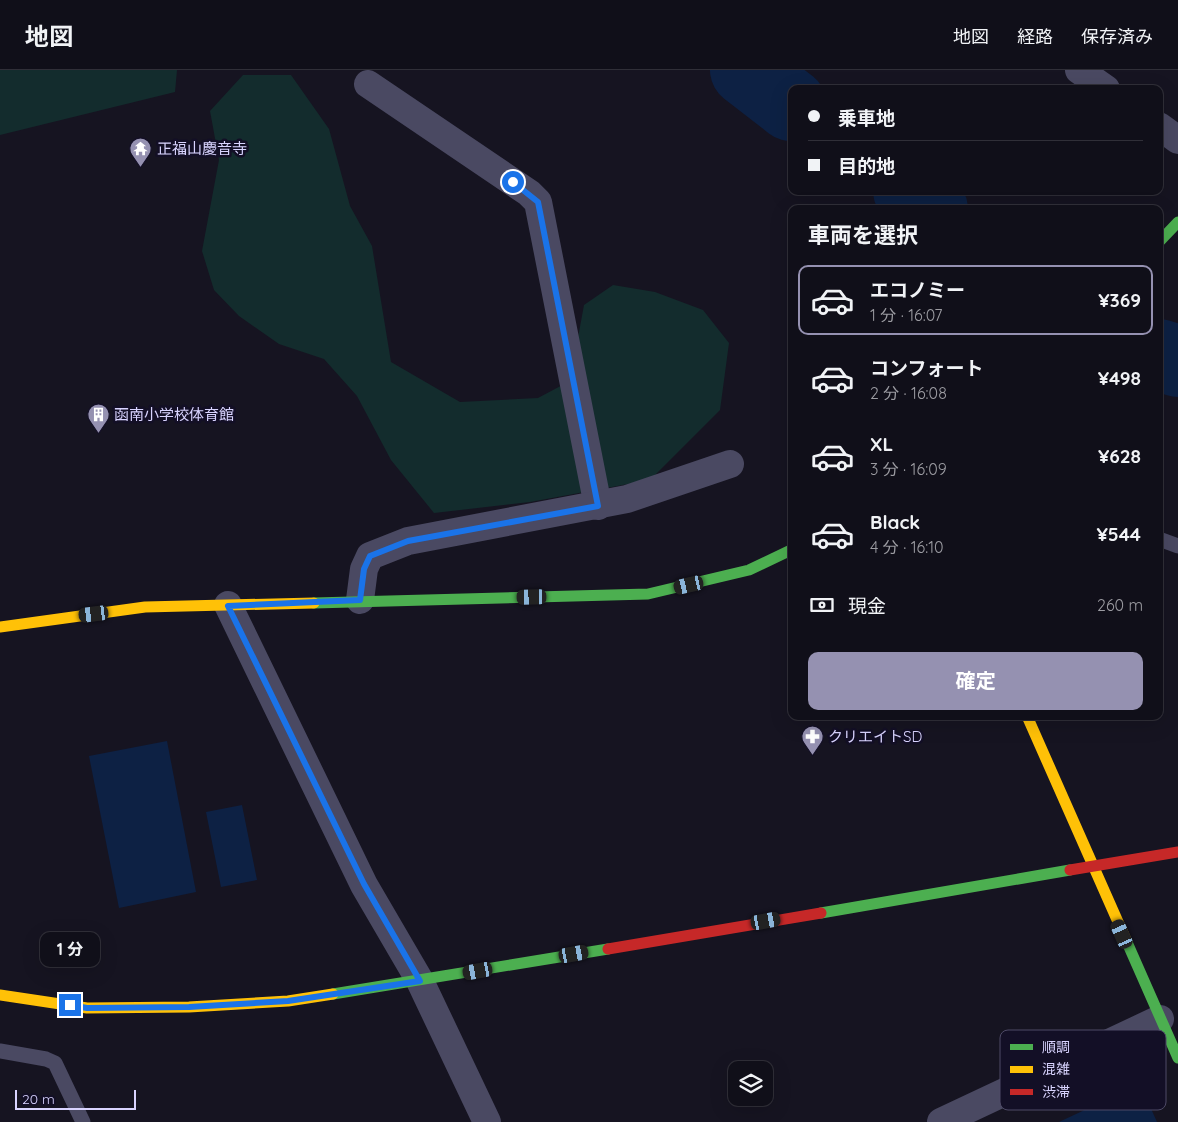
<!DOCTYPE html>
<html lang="ja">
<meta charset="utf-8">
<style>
body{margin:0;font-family:Quicksand,"Noto Sans JP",sans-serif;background:#1e1d26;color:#f1f3f6;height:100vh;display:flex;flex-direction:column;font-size:19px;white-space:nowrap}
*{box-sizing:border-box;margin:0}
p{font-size:16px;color:#9c9ca2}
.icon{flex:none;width:28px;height:28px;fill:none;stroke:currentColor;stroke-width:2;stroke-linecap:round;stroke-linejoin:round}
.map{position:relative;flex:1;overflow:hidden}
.side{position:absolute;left:788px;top:135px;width:375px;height:515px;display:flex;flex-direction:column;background:#100f19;border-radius:10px;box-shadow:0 5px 20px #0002,0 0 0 1px #302f38}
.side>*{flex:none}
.top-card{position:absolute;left:788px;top:15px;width:375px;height:110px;border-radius:10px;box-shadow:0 5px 20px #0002,0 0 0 1px #302f38;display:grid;align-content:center;height:110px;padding:0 20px;background:#100f19}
.buttons{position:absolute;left:728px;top:991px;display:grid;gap:10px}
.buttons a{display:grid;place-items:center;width:45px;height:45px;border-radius:10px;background:#100f19;box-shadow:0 5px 20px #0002,0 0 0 1px #302f38;font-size:25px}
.scale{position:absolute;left:15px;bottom:12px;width:121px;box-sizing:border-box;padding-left:5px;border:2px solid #d9d4ff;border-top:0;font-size:14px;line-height:18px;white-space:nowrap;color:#d9d4ff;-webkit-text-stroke:4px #130f26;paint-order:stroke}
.end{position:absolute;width:22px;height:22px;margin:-11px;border:6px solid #1a73e8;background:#fff;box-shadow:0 0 0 2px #fff}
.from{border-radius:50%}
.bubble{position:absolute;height:35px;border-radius:10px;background:#100f19;box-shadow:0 5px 20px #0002,0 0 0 1px #302f38;font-size:16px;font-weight:700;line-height:35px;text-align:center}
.car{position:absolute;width:15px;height:30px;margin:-15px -8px;border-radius:6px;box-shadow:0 0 4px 1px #0007;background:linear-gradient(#222 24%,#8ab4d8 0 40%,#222 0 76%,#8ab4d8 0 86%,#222 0)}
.top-card b{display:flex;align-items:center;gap:18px;height:48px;font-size:19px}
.top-card b+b{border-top:1px solid #302f38}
.top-card i{width:12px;height:12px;background:#f1f3f6}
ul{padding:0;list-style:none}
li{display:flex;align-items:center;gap:15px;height:70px;margin:0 10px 8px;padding:0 10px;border:2px solid transparent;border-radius:10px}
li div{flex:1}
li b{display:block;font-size:19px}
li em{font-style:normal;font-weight:700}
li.active{border-color:#9591b1}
li>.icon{width:45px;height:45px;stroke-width:1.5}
h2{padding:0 20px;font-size:22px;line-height:60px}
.pay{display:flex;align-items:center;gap:12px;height:55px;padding:0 20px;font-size:19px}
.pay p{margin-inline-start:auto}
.button{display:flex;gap:10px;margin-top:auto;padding:10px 20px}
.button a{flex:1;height:58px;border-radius:10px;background:#9591b1;color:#fff;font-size:20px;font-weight:700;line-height:58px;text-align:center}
header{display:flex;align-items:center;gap:30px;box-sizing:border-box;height:70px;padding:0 25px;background:#100f19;border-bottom:1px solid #302f38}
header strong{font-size:24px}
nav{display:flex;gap:28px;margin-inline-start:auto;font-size:18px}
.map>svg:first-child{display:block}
</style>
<header>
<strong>地図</strong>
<nav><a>地図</a><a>経路</a><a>保存済み</a></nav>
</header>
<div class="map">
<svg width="1178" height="1052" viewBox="0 0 1178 1052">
<rect width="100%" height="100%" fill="#161421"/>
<g fill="#132c2d">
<path d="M0 0H177L175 22 0 65Z"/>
<path d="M243 5H291L329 59 350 136 372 176 391 292 460 332 538 328 570 311 584 235 613 215 655 222 703 240 729 273 720 340 650 410 530 432 434 443 391 390 357 326 324 289 279 274 239 246 214 220 202 181 219 90 210 41Z"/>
</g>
<g fill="#0d2144">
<path d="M167 671 196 822 119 838 89 686Z"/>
<path d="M242 735 257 810 221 817 206 742Z"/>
<path d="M1140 1014 1157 1052H1059Z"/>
</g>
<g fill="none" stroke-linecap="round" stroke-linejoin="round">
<g stroke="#0d2144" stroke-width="72">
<path d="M746 0 791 35"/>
<path d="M909 121 932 139"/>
<path d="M1159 285 1178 291"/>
</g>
<g stroke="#4a4962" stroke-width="15">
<path d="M1159 469 1178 476"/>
<path d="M0 981 46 989 55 993 83 1052"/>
</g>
<g stroke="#4a4962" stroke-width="28">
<path d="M1079 0 1106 19"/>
<path d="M368 14 529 123 538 132 598 436"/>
<path d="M1159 56 1178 70"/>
<path d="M360 530 364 499 370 486 408 471 627 429 730 394"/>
<path d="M228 535 364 815 420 911 487 1052"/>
<path d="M941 1052 1160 949"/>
</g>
<g stroke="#4caf50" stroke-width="11">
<path d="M1159 172 1178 152"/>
<path d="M314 533 648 524 749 500 791 480"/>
<path d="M821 843 1070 800"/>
<path d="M1126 870 1178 988"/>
<path d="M333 924 608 879"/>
</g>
<g stroke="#ffc107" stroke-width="11">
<path d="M0 557 145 537 314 533"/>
<path d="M1027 646 1126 870"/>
<path d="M0 925 87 938 189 937 288 931 333 924"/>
</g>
<g stroke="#c62828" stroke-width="11">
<path d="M1070 800 1178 782"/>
<path d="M608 879 821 843"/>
</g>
</g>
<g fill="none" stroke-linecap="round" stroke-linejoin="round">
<path stroke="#1a73e8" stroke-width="6" d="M70 935 87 938 189 937 288 931 420 911 364 814 228 536 360 530 364 499 370 486 408 471 598 436 538 132 513 112"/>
</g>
<defs>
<symbol id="temple-pin" viewBox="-11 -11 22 30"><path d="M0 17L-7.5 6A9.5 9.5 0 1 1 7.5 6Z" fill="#9591b1" stroke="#130f26"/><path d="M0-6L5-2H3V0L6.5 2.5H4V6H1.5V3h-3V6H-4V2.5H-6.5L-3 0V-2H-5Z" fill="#fff"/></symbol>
<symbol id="building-pin" viewBox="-11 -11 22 30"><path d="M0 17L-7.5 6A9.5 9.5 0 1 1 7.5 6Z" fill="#9591b1" stroke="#130f26"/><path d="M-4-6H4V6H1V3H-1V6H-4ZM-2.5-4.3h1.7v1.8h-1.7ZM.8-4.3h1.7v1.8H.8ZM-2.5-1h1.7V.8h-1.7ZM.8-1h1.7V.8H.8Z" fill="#fff"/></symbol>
<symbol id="pharmacy-pin" viewBox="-11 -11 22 30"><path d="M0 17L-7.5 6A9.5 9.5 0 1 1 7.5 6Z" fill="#9591b1" stroke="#130f26"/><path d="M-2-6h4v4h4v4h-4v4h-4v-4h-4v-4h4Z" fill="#fff"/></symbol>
</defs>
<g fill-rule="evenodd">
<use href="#temple-pin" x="128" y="66" width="25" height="34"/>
<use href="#building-pin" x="86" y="332" width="25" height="34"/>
<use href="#pharmacy-pin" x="800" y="654" width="25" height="34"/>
</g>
<g text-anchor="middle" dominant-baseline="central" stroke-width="5" stroke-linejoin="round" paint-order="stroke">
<g font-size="15" fill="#d9d4ff" stroke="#130f26" text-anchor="start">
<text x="157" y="78">正福山慶音寺</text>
<text x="114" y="344">函南小学校体育館</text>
<text x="828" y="666">クリエイトSD</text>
</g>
</g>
<rect x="1000" y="960" width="166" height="80" rx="8" fill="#130f26" stroke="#4e4a67" stroke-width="1"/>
<rect x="1010" y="974" width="23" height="6" fill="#4caf50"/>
<rect x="1010" y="996" width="23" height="7" fill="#ffc107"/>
<rect x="1010" y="1019" width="23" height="6" fill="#c62828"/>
<g font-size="14" fill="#d9d4ff">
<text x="1042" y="982">順調</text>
<text x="1042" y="1004">混雑</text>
<text x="1042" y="1027">渋滞</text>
</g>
</svg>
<div class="buttons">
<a><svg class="icon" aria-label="layers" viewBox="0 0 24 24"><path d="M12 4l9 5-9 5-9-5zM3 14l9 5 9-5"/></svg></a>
</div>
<div class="scale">20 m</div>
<i class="end from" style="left:513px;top:112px"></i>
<i class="end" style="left:70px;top:935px"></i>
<div class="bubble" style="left:40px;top:862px;width:60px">1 分</div>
<i class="car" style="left:689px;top:515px;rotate:257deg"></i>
<i class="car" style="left:532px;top:527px;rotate:269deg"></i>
<i class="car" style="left:94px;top:544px;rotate:263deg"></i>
<i class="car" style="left:766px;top:851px;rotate:80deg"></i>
<i class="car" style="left:1122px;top:864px;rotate:336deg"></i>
<i class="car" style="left:574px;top:884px;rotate:80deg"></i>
<i class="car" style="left:478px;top:901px;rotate:260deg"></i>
<div class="top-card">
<b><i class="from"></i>乗車地</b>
<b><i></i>目的地</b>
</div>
<section class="side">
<h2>車両を選択</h2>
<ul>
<li class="active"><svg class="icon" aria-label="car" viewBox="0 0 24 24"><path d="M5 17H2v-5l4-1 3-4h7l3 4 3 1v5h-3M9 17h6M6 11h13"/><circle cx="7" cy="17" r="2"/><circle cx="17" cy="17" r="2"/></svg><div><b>エコノミー</b><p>1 分 · 16:07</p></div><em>¥369</em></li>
<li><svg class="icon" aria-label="car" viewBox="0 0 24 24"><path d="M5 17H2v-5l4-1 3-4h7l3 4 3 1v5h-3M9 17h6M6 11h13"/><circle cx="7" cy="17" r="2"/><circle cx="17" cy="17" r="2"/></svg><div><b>コンフォート</b><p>2 分 · 16:08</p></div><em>¥498</em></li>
<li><svg class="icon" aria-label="car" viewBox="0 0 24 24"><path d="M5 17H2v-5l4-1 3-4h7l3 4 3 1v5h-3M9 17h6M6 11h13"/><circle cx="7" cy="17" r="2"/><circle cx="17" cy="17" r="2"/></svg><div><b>XL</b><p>3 分 · 16:09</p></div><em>¥628</em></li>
<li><svg class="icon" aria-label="car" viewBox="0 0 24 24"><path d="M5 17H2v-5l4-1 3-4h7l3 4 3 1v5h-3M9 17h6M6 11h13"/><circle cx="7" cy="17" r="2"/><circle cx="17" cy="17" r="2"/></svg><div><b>Black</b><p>4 分 · 16:10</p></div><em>¥544</em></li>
</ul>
<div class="pay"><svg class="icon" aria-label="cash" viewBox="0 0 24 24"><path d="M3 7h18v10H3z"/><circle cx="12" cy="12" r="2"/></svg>現金<p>260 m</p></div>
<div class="button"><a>確定</a></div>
</section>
</div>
